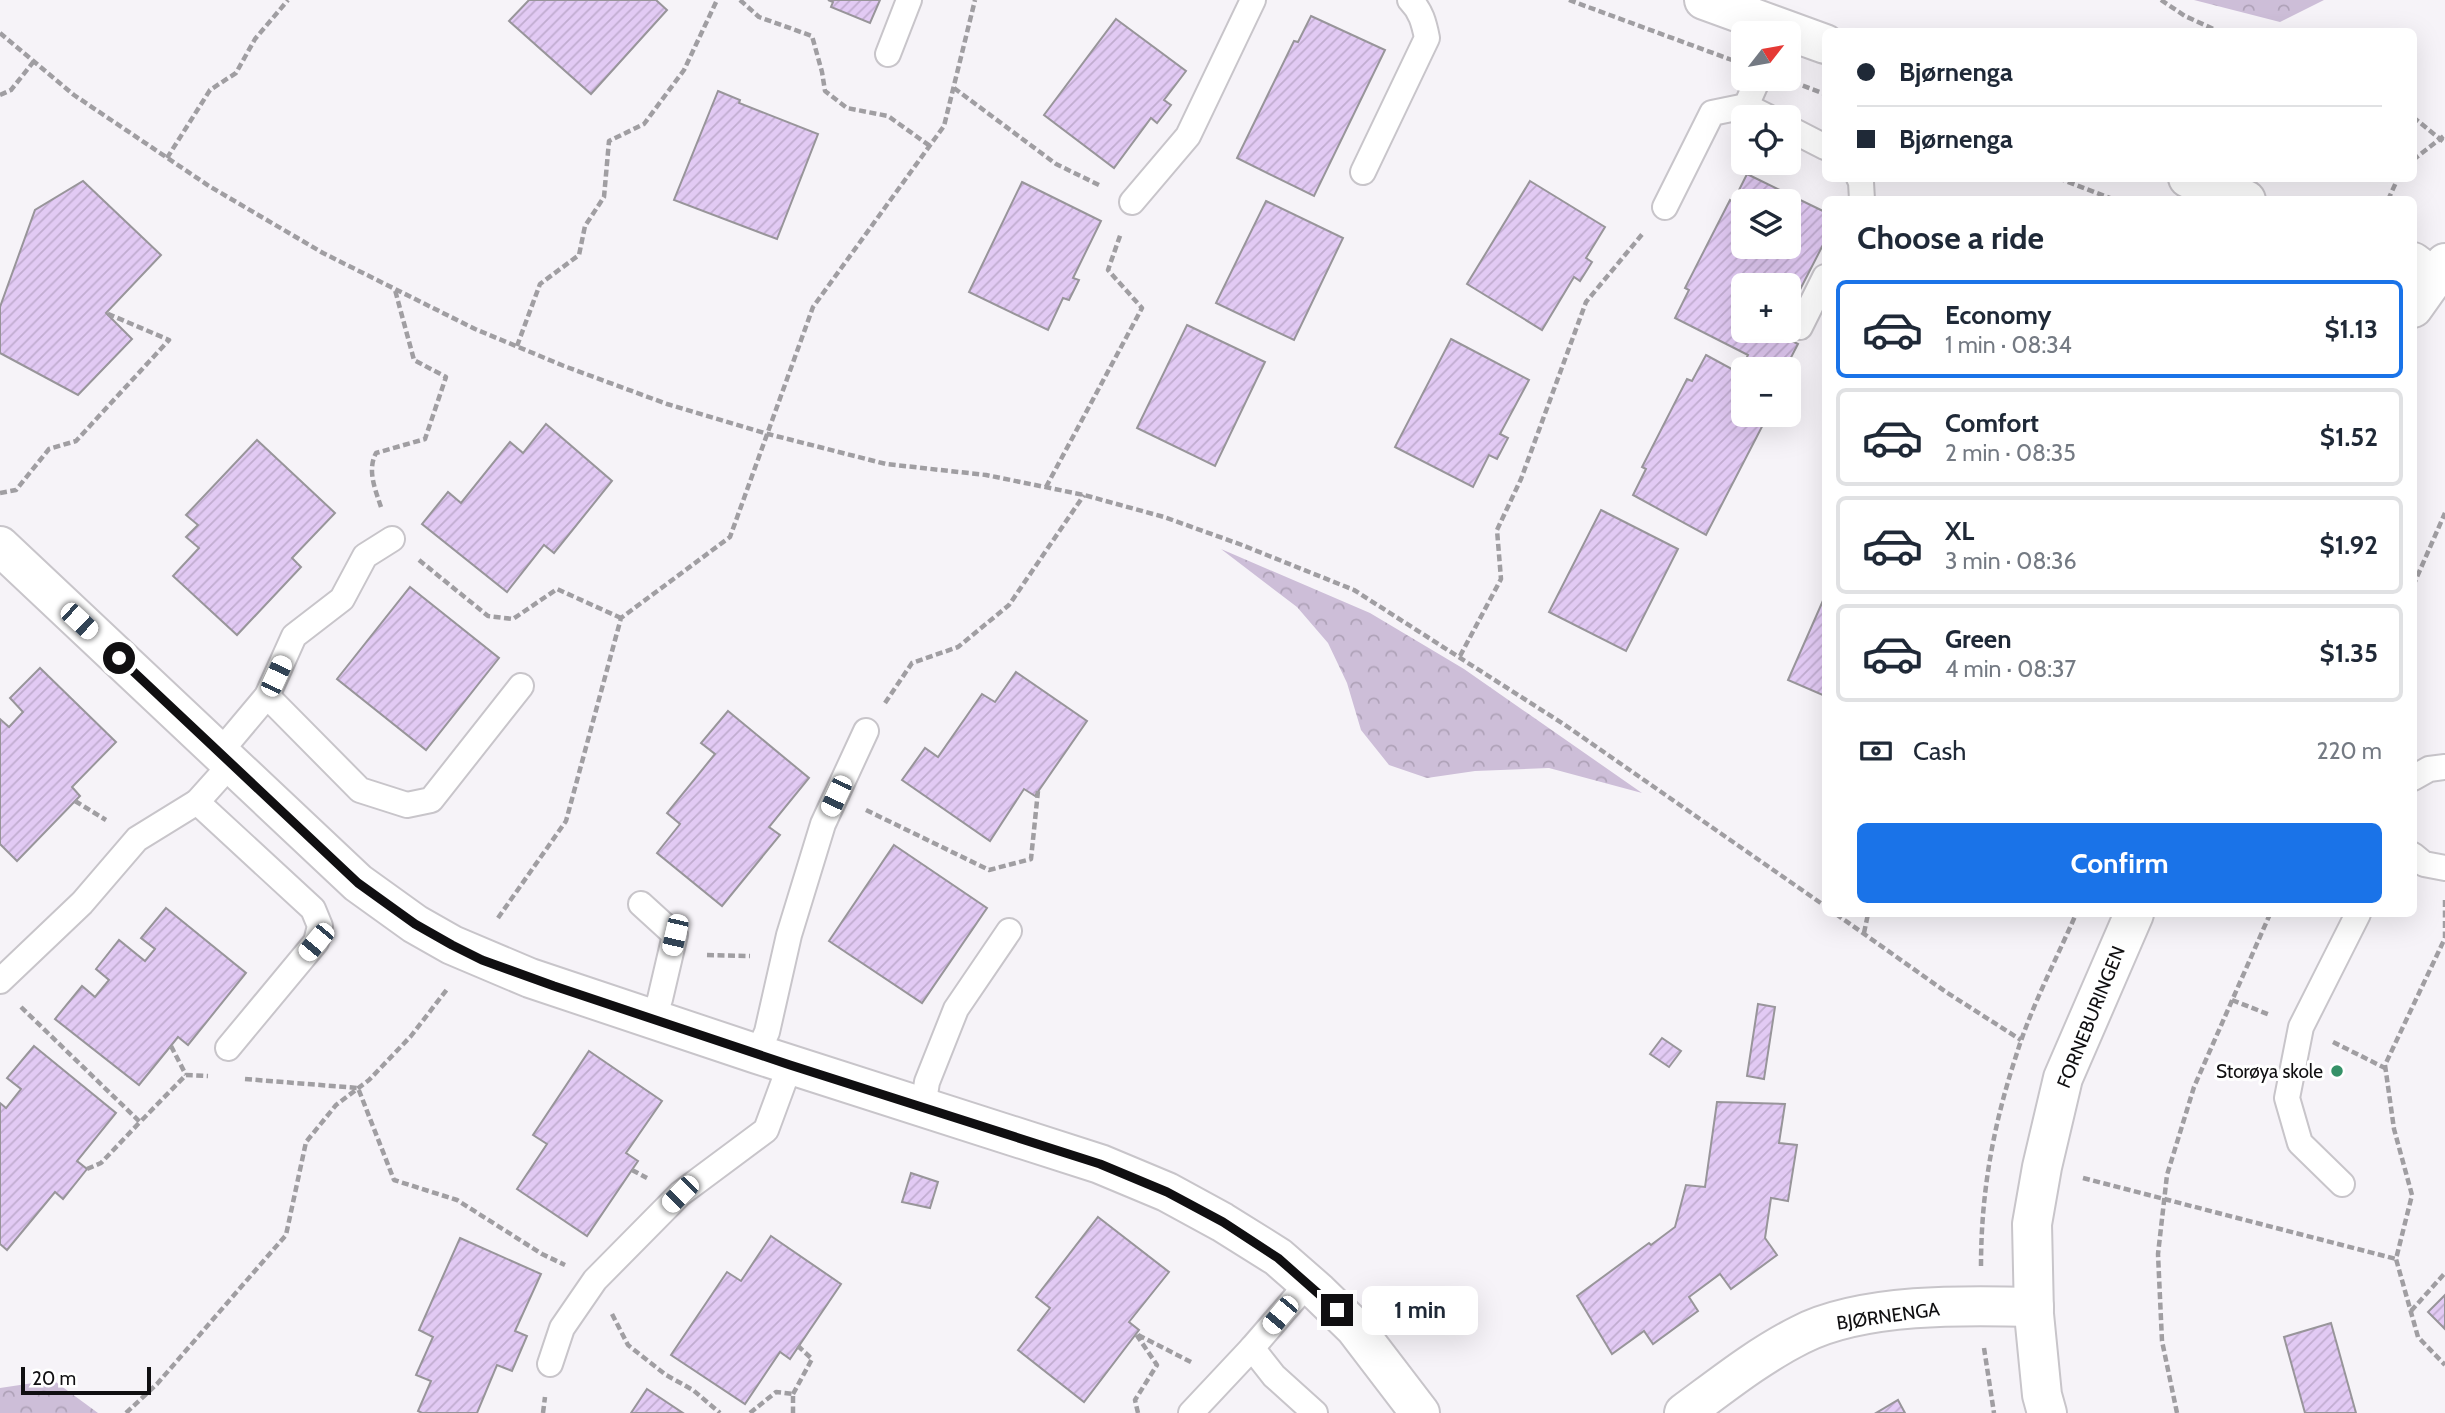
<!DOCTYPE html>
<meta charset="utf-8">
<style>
body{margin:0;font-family:Cabin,sans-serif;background:#f6f6f7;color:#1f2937;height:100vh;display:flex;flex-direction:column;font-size:26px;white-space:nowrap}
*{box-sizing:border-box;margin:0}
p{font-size:23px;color:#747a83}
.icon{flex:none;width:38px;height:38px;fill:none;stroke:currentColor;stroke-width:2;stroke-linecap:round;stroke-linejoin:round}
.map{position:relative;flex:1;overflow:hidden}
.side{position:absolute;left:1822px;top:196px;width:595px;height:721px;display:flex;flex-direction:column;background:#fff;border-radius:10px;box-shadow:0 7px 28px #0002}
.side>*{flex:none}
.hud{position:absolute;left:1822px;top:28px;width:595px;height:154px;border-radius:10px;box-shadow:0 7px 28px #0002;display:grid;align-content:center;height:154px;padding:0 35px;background:#fff}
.needle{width:46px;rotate:59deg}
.buttons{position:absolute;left:1731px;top:21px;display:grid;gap:14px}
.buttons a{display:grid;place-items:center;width:70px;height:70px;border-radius:10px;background:#fff;box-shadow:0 7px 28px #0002;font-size:35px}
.scale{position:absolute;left:21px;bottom:18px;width:130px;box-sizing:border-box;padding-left:7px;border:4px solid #100f11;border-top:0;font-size:19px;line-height:24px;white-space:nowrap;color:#100f11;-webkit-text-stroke:5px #fff;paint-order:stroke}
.end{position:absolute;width:32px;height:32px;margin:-16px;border:9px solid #100f11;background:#fff;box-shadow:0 0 0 4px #fff}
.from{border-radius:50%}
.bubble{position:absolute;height:49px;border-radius:10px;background:#fff;box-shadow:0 7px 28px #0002;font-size:23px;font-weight:800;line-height:49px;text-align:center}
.car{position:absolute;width:21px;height:42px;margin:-21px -10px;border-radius:9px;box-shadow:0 0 5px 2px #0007;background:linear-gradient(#fff 24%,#345 0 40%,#fff 0 76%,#345 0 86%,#fff 0)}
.hud b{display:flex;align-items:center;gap:24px;height:66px;font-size:26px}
.hud b+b{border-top:2px solid #e0e1e3}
.hud i{width:18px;height:18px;background:#1f2937}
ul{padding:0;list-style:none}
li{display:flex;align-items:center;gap:21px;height:98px;margin:0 14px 10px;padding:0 21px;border:4px solid #e0e1e3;border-radius:10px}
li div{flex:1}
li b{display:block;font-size:26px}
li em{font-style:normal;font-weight:800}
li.on{border-color:#1a73e8}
li>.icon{width:63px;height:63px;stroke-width:1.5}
h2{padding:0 35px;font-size:32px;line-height:84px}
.pay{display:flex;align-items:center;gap:18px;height:77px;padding:0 35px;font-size:26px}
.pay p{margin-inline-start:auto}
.button{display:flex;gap:14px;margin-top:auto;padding:14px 35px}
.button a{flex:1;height:80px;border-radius:10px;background:#1a73e8;color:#fff;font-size:28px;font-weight:800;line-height:80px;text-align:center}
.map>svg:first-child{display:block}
</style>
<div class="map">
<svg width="2445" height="1413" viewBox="0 0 2445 1413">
<defs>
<pattern id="forest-crowns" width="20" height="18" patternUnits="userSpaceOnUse" patternTransform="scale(1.75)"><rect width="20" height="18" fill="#cdbed8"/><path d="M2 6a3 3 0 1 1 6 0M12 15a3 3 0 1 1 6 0" fill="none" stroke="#afa2b8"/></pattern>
<pattern id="building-hatch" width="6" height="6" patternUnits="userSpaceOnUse" patternTransform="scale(1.75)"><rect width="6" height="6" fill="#e2caf4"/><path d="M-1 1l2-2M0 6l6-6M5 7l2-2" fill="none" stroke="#c1acd0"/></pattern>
</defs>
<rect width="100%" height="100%" fill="#f6f3f8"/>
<g fill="url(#forest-crowns)">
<path d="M2194 0H2324L2280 22Z"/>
<path d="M1221 549 1370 613 1464 669 1642 793 1549 768 1475 771 1427 778 1389 765 1361 730 1347 683 1328 643 1297 607Z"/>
<path d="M53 1380 98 1413H0V1388Z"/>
</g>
<g fill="url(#building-hatch)" stroke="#98959a" stroke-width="2" fill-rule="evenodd">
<path d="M529 0H656L667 10 591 94 509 21Z"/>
<path d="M828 0H880L870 23 831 7 833 2Z"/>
<path d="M1311 16 1385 50 1314 196 1237 158 1294 41 1298 42Z"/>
<path d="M1116 19 1186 71 1164 100 1171 105 1157 123 1151 118 1114 168 1044 115Z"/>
<path d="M718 91 740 100 739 103 818 134 777 239 674 200Z"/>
<path d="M1747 174 1825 212V241L1788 313V285H1743V331H1779L1778 334 1798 344 1785 369H1743V375L1739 373 1748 355 1675 318 1689 290 1685 288 1730 200 1733 202ZM1743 201H1788V247H1743Z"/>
<path d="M83 181 161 255 106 313 132 339 78 395 0 353V307L35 210Z"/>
<path d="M1530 181 1605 227 1586 258 1592 262 1580 281 1574 277 1542 330 1467 284Z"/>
<path d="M1022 182 1101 221 1073 278 1079 280 1069 300 1063 298 1048 330 969 292Z"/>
<path d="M1266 201 1343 238 1294 340 1216 303Z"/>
<path d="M1187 325 1265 362 1215 466 1137 428Z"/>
<path d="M1451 339 1529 380 1500 434 1508 438 1497 459 1489 455 1473 487 1395 447Z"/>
<path d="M1706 355 1743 375V415H1768L1706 535 1633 495 1646 469 1642 467 1687 379 1692 381Z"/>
<path d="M546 424 612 481 554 553 544 545 507 592 422 524 448 492 461 503 510 442 523 453Z"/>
<path d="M257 440 335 513 292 558 301 567 237 635 173 576 199 548 186 537 198 525 186 515Z"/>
<path d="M1601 510 1678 549 1626 651 1549 612Z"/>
<path d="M410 587 499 658 426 750 337 679Z"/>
<path d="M1825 596V696L1788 680Z"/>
<path d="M40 668 116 742 72 787 80 796 17 861 0 844V719L9 727 23 712 10 698Z"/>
<path d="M1016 672 1087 721 1035 796 1024 789 990 841 902 780 925 748 938 757 982 694 995 702Z"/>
<path d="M728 711 809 778 769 827 780 835 722 906 657 853 680 824 667 813 715 754 701 743Z"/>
<path d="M894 845 987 908 922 1003 829 941Z"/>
<path d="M166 908 246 973 188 1045 178 1037 139 1085 55 1019 82 986 95 997 109 980 96 969 119 940 145 961 155 949 141 938Z"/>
<path d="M1758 1004 1775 1007 1764 1079 1747 1076Z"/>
<path d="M1662 1038 1681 1051 1669 1067 1650 1054Z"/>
<path d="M34 1046 116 1113 77 1161 87 1169 63 1199 55 1192 7 1250 0 1244V1103L6 1108 21 1089 7 1078Z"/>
<path d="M589 1051 662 1101 626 1153 638 1161 587 1236 517 1189 547 1144 533 1135Z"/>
<path d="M1717 1102 1785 1104 1779 1143 1797 1145 1788 1201 1771 1198 1765 1238 1777 1255 1731 1289 1720 1274 1689 1297 1698 1311 1653 1344 1644 1331 1612 1354 1577 1296 1649 1243 1651 1245 1675 1227 1686 1185 1705 1187Z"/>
<path d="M911 1173 938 1182 930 1208 902 1202Z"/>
<path d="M1098 1217 1169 1272 1129 1322 1139 1330 1084 1402 1018 1350 1050 1308 1036 1297Z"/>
<path d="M771 1236 841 1284 790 1359 780 1352 745 1404 671 1355 727 1272 741 1281Z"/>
<path d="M460 1238 541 1274 515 1331 527 1336 512 1371 497 1365 477 1413H422L418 1411 431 1381 416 1375 433 1337 419 1330Z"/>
<path d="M2445 1295V1329L2428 1312Z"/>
<path d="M2331 1323 2356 1413H2305L2284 1337Z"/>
<path d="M647 1389 683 1413H631Z"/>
<path d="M1898 1400 1905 1413H1876Z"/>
</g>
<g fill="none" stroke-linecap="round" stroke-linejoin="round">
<defs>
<g id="service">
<path d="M888 54 909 0"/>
<path d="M1746 106 1768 117"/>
<path d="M1788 128 1825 147"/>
<path d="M1363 172 1427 38C1424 23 1421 11 1410 0"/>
<path d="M1859 178 1861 182 1862 200"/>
<path d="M1132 202 1188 136 1253 0"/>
<path d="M1665 207 1712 113 1746 106 1758 79"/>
<path d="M1800 327 1825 277"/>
<path d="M267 696 360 790 407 805 431 800 521 686"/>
<path d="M220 752 267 696 294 636 342 599 365 556 392 539"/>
<path d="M2413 778 2429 769 2445 767"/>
<path d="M197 802 313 909 320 926 316 942 228 1048"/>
<path d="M2413 855 2424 864 2445 868"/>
<path d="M641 904 675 935 660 999 653 1019"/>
<path d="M0 981 82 903 137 839 197 802 232 763"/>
<path d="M757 1054 767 1032 789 935 823 824 866 731"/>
<path d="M923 1107 927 1082 956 1009 1009 931"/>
<path d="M2342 1184 2300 1143 2287 1098 2301 1027 2358 914"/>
<path d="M1252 1348 1274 1376 1315 1413"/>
<path d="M550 1364 562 1328 595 1280 680 1194 766 1130 790 1065"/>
<path d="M1191 1413 1252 1348 1308 1283"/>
</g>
<g id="minor">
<path d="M1704 0 1825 44"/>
<path d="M2188 178 2246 200"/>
<path d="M2413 262 2433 277"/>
<path d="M0 546 358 883 415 924 452 945 530 978 757 1054 1100 1164 1167 1192 1222 1222 1278 1257 1318 1292 1355 1328 1420 1413"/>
<path d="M1684 1413C1721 1386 1758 1356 1800 1335 1861 1303 1966 1305 2034 1307"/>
</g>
<g id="tertiary">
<path d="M2413 308 2445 263"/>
<path d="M2047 1413 2042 1395 2034 1314 2032 1224 2042 1167 2063 1078 2134 914"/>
</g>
</defs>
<use href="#service" stroke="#c8c5ca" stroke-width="28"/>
<use href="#minor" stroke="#c8c5ca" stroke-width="42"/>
<use href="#tertiary" stroke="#c8c5ca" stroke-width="42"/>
<g stroke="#a09ea2" stroke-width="4.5" stroke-dasharray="7 3.5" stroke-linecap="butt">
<path d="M740 0 759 17 812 36 822 72 825 91 847 108 888 116 930 146"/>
<path d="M1569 0 1732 60"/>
<path d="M2161 0 2185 16 2220 32"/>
<path d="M0 33 74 95 209 186 323 253 475 329 564 366 667 404 768 434 886 464 986 475 1084 495 1164 517 1242 545 1354 590 1565 725 1825 906"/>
<path d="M1793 82 1825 94"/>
<path d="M954 88 1056 164 1101 186"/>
<path d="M0 95 11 90 34 61"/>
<path d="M2413 117 2445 143"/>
<path d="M167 158 210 90 236 73 255 39 288 0"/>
<path d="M2413 160 2445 135"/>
<path d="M2058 178 2115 200"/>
<path d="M2388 200 2398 178"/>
<path d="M517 346 540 284 579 255 585 226 604 197 609 141 644 124 684 70 717 0"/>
<path d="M1046 487 1142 308 1108 270 1121 233"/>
<path d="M0 493 16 490 49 449 76 441 169 340 106 313"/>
<path d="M381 507C375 489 367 470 376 453L425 439 446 377 414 360 395 290"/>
<path d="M419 560 488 616 513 619 557 589 621 618"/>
<path d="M2413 586 2445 513"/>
<path d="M1460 656 1501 579 1497 530 1521 479 1586 302 1644 232"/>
<path d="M885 703 912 663 958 647 1009 605 1084 495"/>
<path d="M75 801 106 820"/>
<path d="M866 810 989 870 1031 859 1038 791"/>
<path d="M2445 900V938L2385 1065 2394 1129 2412 1195 2396 1259 2418 1337 2445 1365"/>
<path d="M1836 914 1946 992 2021 1040"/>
<path d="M498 918 566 821 621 618 730 537 813 307 944 126 975 0"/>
<path d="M1864 933 1868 914"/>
<path d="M707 955 750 956"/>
<path d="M2232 1000 2270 1015"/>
<path d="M21 1007 140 1122 186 1075 208 1076"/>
<path d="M2333 1042 2385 1068"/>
<path d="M171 1046 186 1075"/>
<path d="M245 1079 358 1088 394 1180 457 1200 542 1254 565 1265"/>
<path d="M87 1169 101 1163 140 1122"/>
<path d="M632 1170 647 1178"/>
<path d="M2083 1178 2396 1259"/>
<path d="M1981 1266C1981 1193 1993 1126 2016 1056 2031 1007 2056 960 2076 914"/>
<path d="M2411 1311 2445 1273"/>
<path d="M612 1314 628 1345 666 1375 693 1390 720 1413"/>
<path d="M1984 1348 1994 1413"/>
<path d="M793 1394 812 1359 798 1346"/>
<path d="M126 1413 157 1384 286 1235 306 1142 336 1105 369 1080 411 1036 448 988"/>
<path d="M543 1413 545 1397"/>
<path d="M750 1413 776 1392 793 1394V1413"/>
<path d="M1138 1413 1135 1400 1157 1365 1136 1334 1191 1362"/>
<path d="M2177 1413 2162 1341 2158 1254 2167 1175 2194 1087 2270 914"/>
</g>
<use href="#service" stroke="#fff" stroke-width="24"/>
<use href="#minor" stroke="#fff" stroke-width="38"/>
<use href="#tertiary" stroke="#fff" stroke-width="38"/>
</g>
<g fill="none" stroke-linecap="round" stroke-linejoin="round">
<path stroke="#100f11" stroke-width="9" d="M119 658 358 883 415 924 452 945 482 960 554 986 790 1065 1100 1164 1167 1192 1223 1222 1278 1258 1337 1310"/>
</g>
<circle fill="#359168" stroke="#fff" stroke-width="2.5" cx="2337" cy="1071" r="7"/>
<g text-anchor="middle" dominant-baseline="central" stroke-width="6" stroke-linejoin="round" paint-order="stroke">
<g font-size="19" fill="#100f11" stroke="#fff">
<text transform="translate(2091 1017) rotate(-68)">FORNEBURINGEN</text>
<text transform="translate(1888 1316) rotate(-8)">BJØRNENGA</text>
</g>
<g font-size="19" fill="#100f11" stroke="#fff" text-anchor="end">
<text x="2323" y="1071">Storøya skole</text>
</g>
</g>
</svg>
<div class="buttons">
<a><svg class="needle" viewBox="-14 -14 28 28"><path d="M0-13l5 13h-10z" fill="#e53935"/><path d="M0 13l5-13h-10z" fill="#747a83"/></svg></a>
<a><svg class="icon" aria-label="locate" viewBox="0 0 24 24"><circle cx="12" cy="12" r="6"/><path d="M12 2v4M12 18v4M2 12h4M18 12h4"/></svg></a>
<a><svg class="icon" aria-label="layers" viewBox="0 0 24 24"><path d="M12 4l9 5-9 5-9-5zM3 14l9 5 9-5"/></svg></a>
<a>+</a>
<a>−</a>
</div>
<div class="scale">20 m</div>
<i class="end from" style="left:119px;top:658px"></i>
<i class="end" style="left:1337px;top:1310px"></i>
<div class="bubble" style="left:1362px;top:1286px;width:116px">1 min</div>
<i class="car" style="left:79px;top:621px;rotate:133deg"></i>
<i class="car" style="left:276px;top:676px;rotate:25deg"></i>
<i class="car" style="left:836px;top:796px;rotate:205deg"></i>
<i class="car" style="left:675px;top:935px;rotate:193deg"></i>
<i class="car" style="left:316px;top:942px;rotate:220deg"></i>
<i class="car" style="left:680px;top:1194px;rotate:225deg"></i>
<i class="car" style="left:1280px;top:1315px;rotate:220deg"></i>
<div class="hud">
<b><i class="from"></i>Bjørnenga</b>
<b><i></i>Bjørnenga</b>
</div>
<section class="side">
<h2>Choose a ride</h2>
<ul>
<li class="on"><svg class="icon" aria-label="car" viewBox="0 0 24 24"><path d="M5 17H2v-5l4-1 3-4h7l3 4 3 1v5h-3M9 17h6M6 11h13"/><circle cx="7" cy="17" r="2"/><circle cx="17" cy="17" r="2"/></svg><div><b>Economy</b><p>1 min · 08:34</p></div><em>$1.13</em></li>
<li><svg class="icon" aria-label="car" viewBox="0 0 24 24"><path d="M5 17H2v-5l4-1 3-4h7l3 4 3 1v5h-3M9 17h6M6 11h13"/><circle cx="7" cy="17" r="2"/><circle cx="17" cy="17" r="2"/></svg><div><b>Comfort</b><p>2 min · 08:35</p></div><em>$1.52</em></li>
<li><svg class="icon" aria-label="car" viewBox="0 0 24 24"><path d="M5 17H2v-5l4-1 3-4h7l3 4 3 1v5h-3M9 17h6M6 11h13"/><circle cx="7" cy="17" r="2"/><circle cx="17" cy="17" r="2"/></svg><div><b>XL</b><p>3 min · 08:36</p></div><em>$1.92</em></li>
<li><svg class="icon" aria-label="car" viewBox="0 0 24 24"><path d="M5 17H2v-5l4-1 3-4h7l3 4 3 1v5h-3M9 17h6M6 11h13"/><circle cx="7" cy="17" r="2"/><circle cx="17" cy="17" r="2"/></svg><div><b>Green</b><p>4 min · 08:37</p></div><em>$1.35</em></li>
</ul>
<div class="pay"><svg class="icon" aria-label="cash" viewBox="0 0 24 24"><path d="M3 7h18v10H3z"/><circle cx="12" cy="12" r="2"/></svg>Cash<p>220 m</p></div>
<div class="button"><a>Confirm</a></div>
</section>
</div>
